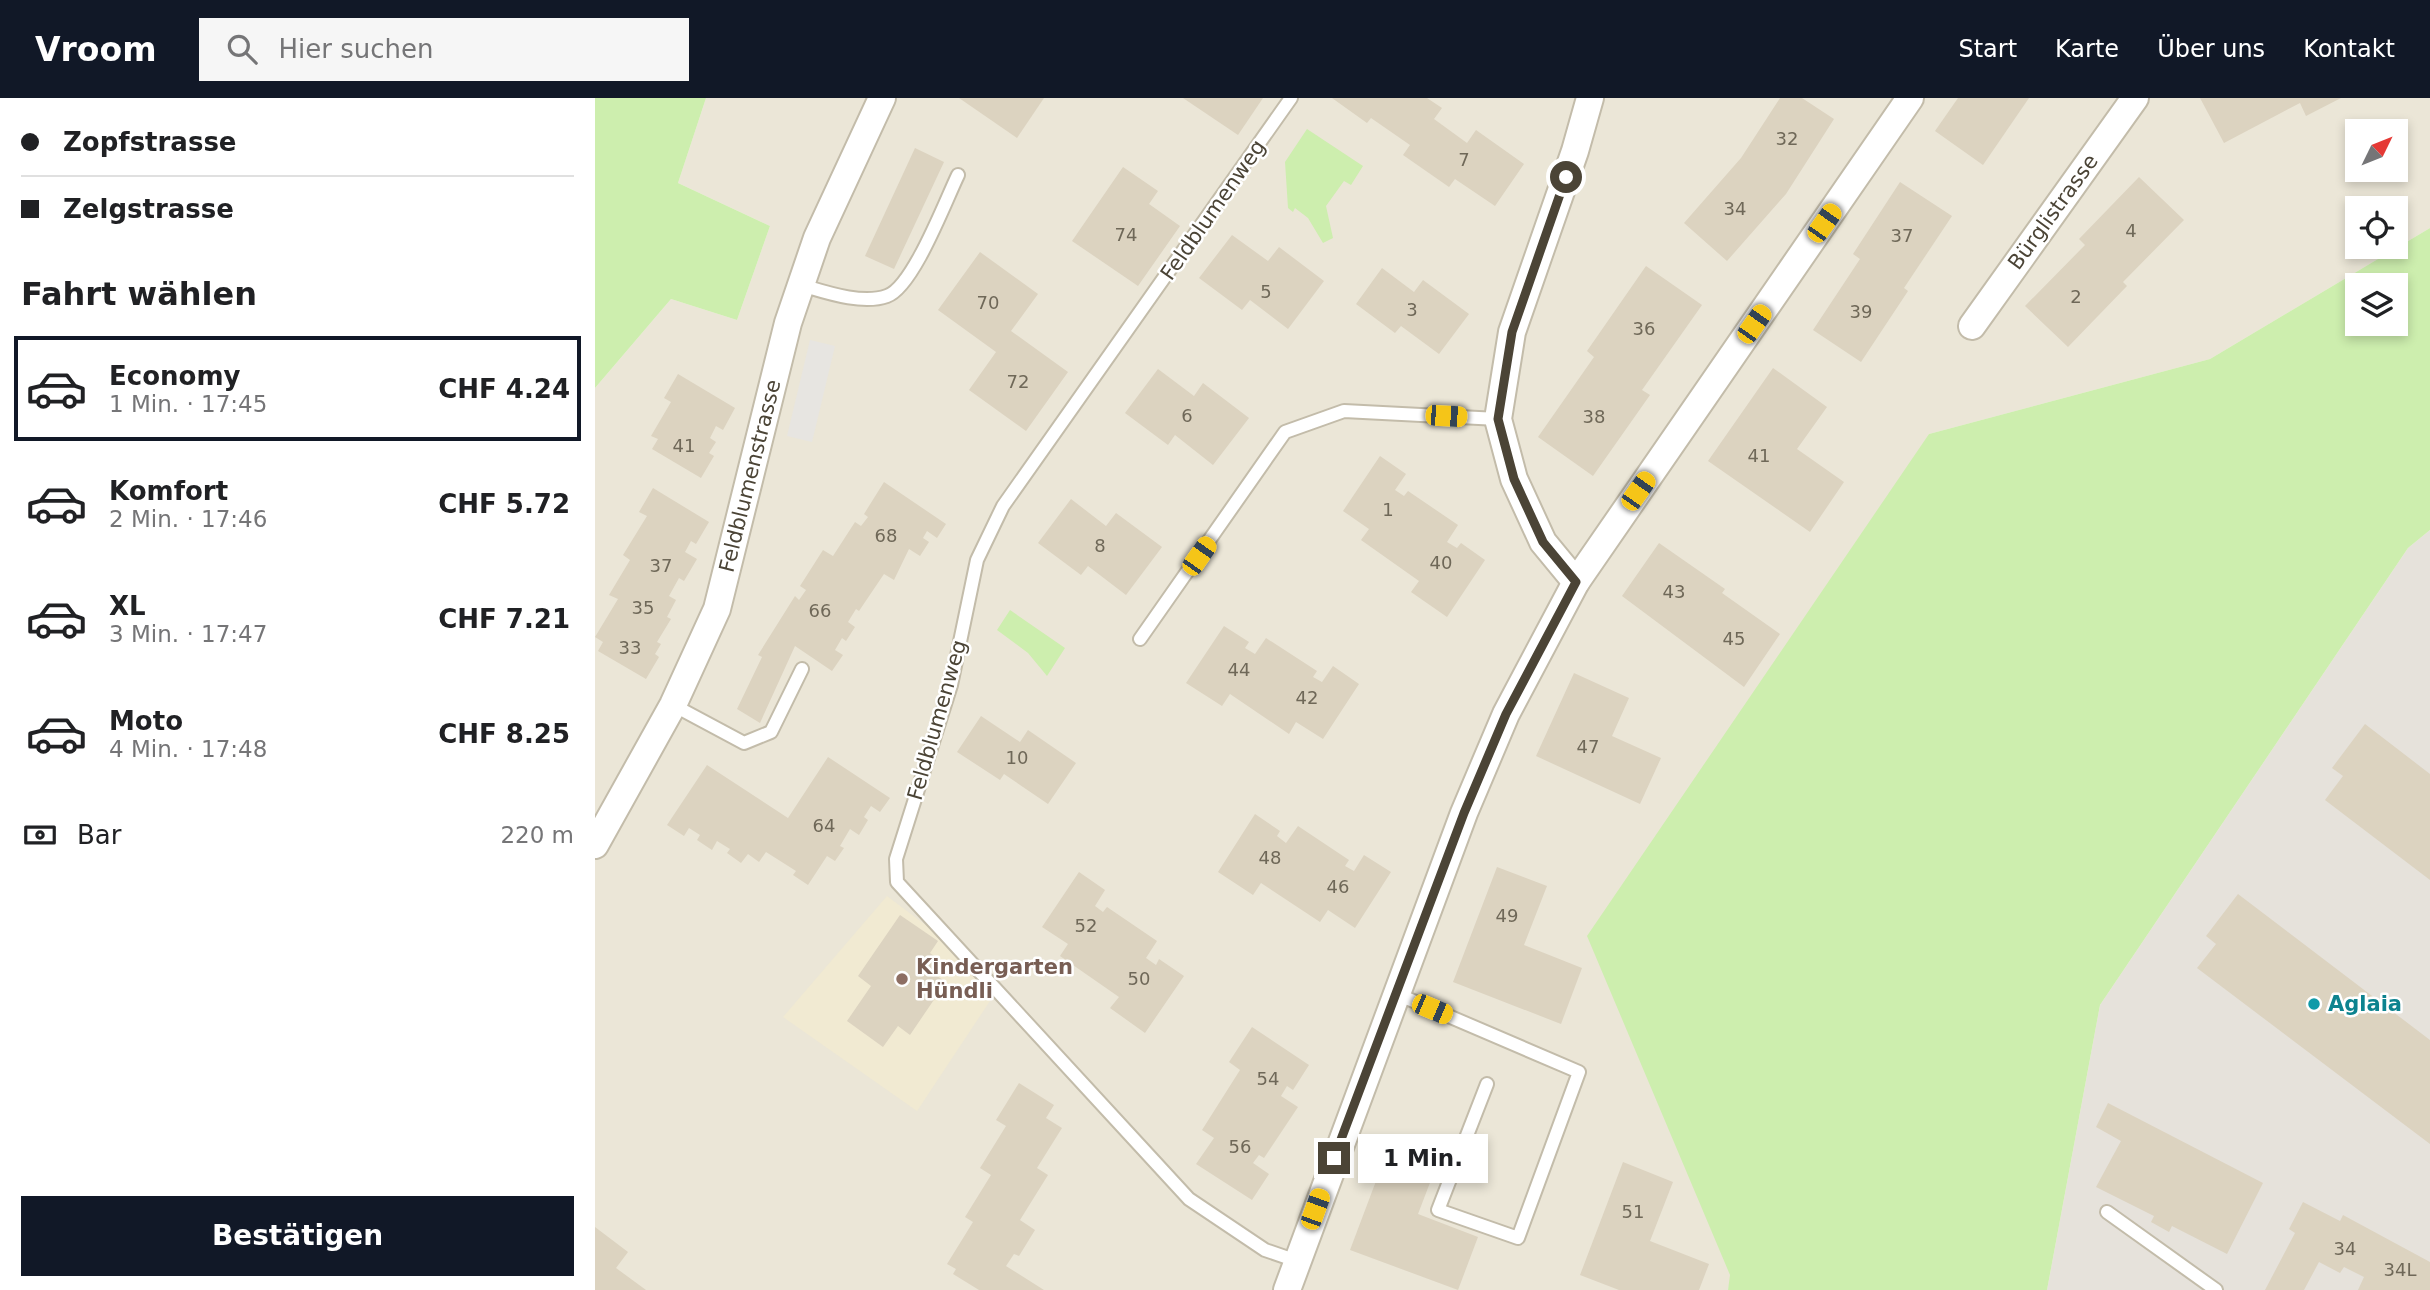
<!DOCTYPE html>
<html lang="de">
<meta charset="utf-8">
<style>
body{margin:0;font-family:"DejaVu Sans",sans-serif;background:#f6f6f6;color:#202124;height:100vh;display:flex;flex-direction:column;font-size:26px;white-space:nowrap}
*{box-sizing:border-box;margin:0}
p{font-size:23px;color:#757577}
.icon{flex:none;width:38px;height:38px;fill:none;stroke:currentColor;stroke-width:2;stroke-linecap:round;stroke-linejoin:round}
.map{position:relative;flex:1;overflow:hidden}
.side{display:flex;flex-direction:column;background:#fff;width:595px}
.side>*{flex:none}
.banner{display:grid;align-content:center;height:154px;padding:0 21px;background:#fff}
.needle{width:46px;rotate:47deg}
.buttons{position:absolute;left:1750px;top:21px;display:grid;gap:14px}
.buttons a{display:grid;place-items:center;width:63px;height:63px;border-radius:0px;background:#fff;box-shadow:0 4px 10px #0003;font-size:35px}
.end{position:absolute;width:32px;height:32px;margin:-16px;border:9px solid #4b4436;background:#fff;box-shadow:0 0 0 4px #fff}
.from{border-radius:50%}
.bubble{position:absolute;height:49px;border-radius:0px;background:#fff;box-shadow:0 4px 10px #0003;font-size:23px;font-weight:700;line-height:49px;text-align:center}
.car{position:absolute;width:21px;height:42px;margin:-21px -10px;border-radius:9px;box-shadow:0 0 5px 2px #0007;background:linear-gradient(#f5c518 24%,#345 0 40%,#f5c518 0 76%,#345 0 86%,#f5c518 0)}
.banner b{display:flex;align-items:center;gap:24px;height:66px;font-size:26px}
.banner b+b{border-top:2px solid #e0e0e0}
.banner i{width:18px;height:18px;background:#202124}
ul{padding:0;list-style:none}
li{display:flex;align-items:center;gap:21px;height:105px;margin:0 14px 10px;padding:0 7px;border:4px solid transparent;border-radius:0px}
li div{flex:1}
li b{display:block;font-size:26px}
li em{font-style:normal;font-weight:700}
li.current{border-color:#111827}
li>.icon{width:63px;height:63px;stroke-width:1.5}
h2{padding:0 21px;font-size:32px;line-height:84px}
.pay{display:flex;align-items:center;gap:18px;height:77px;padding:0 21px;font-size:26px}
.pay p{margin-inline-start:auto}
.action{display:flex;gap:14px;margin-top:auto;padding:14px 21px}
.action a{flex:1;height:80px;border-radius:0px;background:#111827;color:#fff;font-size:28px;font-weight:700;line-height:80px;text-align:center}
header{display:flex;align-items:center;gap:42px;box-sizing:border-box;height:98px;padding:0 35px;background:#111827;color:#fff}
header strong{font-size:33px}
nav{display:flex;gap:38px;margin-inline-start:auto;font-size:24px}
.search{width:490px;height:63px;background:#f6f6f6;display:flex;align-items:center;gap:18px;box-sizing:border-box;padding:0 24px;border-radius:0px;color:#757577;font-size:26px}
main{display:flex;flex:1;min-height:0}
.map>svg:first-child{display:block}
</style>
<header>
<strong>Vroom</strong>
<div class="search"><svg class="icon" aria-label="search" viewBox="0 0 24 24"><circle cx="10" cy="10" r="6"/><path d="M15 15l6 6"/></svg>Hier suchen</div>
<nav><a>Start</a><a>Karte</a><a>Über uns</a><a>Kontakt</a></nav>
</header>
<main>
<section class="side">
<div class="banner">
<b><i class="from"></i>Zopfstrasse</b>
<b><i></i>Zelgstrasse</b>
</div>
<h2>Fahrt wählen</h2>
<ul>
<li class="current"><svg class="icon" aria-label="car" viewBox="0 0 24 24"><path d="M5 17H2v-5l4-1 3-4h7l3 4 3 1v5h-3M9 17h6M6 11h13"/><circle cx="7" cy="17" r="2"/><circle cx="17" cy="17" r="2"/></svg><div><b>Economy</b><p>1 Min. · 17:45</p></div><em>CHF 4.24</em></li>
<li><svg class="icon" aria-label="car" viewBox="0 0 24 24"><path d="M5 17H2v-5l4-1 3-4h7l3 4 3 1v5h-3M9 17h6M6 11h13"/><circle cx="7" cy="17" r="2"/><circle cx="17" cy="17" r="2"/></svg><div><b>Komfort</b><p>2 Min. · 17:46</p></div><em>CHF 5.72</em></li>
<li><svg class="icon" aria-label="car" viewBox="0 0 24 24"><path d="M5 17H2v-5l4-1 3-4h7l3 4 3 1v5h-3M9 17h6M6 11h13"/><circle cx="7" cy="17" r="2"/><circle cx="17" cy="17" r="2"/></svg><div><b>XL</b><p>3 Min. · 17:47</p></div><em>CHF 7.21</em></li>
<li><svg class="icon" aria-label="car" viewBox="0 0 24 24"><path d="M5 17H2v-5l4-1 3-4h7l3 4 3 1v5h-3M9 17h6M6 11h13"/><circle cx="7" cy="17" r="2"/><circle cx="17" cy="17" r="2"/></svg><div><b>Moto</b><p>4 Min. · 17:48</p></div><em>CHF 8.25</em></li>
</ul>
<div class="pay"><svg class="icon" aria-label="cash" viewBox="0 0 24 24"><path d="M3 7h18v10H3z"/><circle cx="12" cy="12" r="2"/></svg>Bar<p>220 m</p></div>
<div class="action"><a>Bestätigen</a></div>
</section>
<div class="map">
<svg width="1835" height="1192" viewBox="0 0 1835 1192">
<rect width="100%" height="100%" fill="#f6f3e9"/>
<path fill="#ebe6d7" fill-rule="evenodd" d="M111 0H1835V130L1615 261 1334 336 1133 1192H0V290L76 201 142 222 175 128 83 85ZM1762 33H1801V72H1762ZM1762 110H1801V149H1762Z"/>
<path fill="#e6e2db" d="M1835 432V1192H1452L1505 907 1813 450Z"/>
<path fill="#f1ead2" d="M292 798 349 841 397 900 322 1013 188 919Z"/>
<g fill="#cdeeae" fill-rule="evenodd">
<path d="M0 0H111L83 85 175 128 142 222 76 201 0 290Z"/>
<path d="M712 31 768 68 756 87 749 83 731 108 738 140 728 145 713 120 700 110 698 114 693 110 690 64Z"/>
<path d="M1835 130V432L1813 450 1505 907 1452 1192H1133L1135 1177 992 838 1334 336 1615 261ZM1801 187V226H1762V187Z"/>
<path d="M415 512 470 550 452 578 433 555 402 532Z"/>
</g>
<path fill="#e7e5e1" d="M215 242 240 248 217 344 192 338Z"/>
<g fill="#dcd3c0">
<path d="M364 0H449L422 40Z"/>
<path d="M588 0H668L643 37Z"/>
<path d="M737 0H832L847 10 839 21 872 45 881 32 929 66 900 108 860 81 854 89 808 57 815 47 776 20 772 25Z"/>
<path d="M1185 0H1207L1239 21 1191 96 1132 163 1089 125 1146 60Z"/>
<path d="M1363 0H1434L1388 67 1340 33Z"/>
<path d="M1605 0H1746L1711 18 1705 5 1629 45Z"/>
<path d="M320 50 349 64 299 171 270 158Z"/>
<path d="M528 69 563 93 554 106 585 128 543 188 477 143Z"/>
<path d="M1544 79 1589 122 1528 184 1532 188 1473 249 1430 208 1490 147 1484 141Z"/>
<path d="M1305 84 1357 118 1309 190 1313 193 1266 264 1218 232 1265 161 1258 156Z"/>
<path d="M637 137 673 163 684 149 729 183 693 231 655 202 647 212 604 180Z"/>
<path d="M385 154 443 196 416 233 473 274 431 333 374 292 401 254 343 212Z"/>
<path d="M1051 168 1107 207 1047 292 1055 297 998 378 943 339 999 259 992 253Z"/>
<path d="M787 170 819 194 828 182 874 216 844 256 806 228 800 235 761 206Z"/>
<path d="M1178 270 1232 309 1202 351 1249 384 1215 434 1113 363Z"/>
<path d="M563 271 599 298 608 285 654 320 618 367 580 337 573 347 530 315Z"/>
<path d="M83 276 140 310 128 332 121 328 115 340 121 344 114 355 119 358 106 380 57 351 63 341 56 338 76 304 69 300Z"/>
<path d="M785 358 811 376 800 392 809 398 813 393 863 427 852 444 862 450 866 445 890 462 852 519 816 494 824 483 766 442 774 431 748 413Z"/>
<path d="M289 384 351 426 342 440 332 433 328 440 334 444 325 458 314 451 299 482 289 476 264 513 261 511 253 524 260 529 251 543 247 540 240 552 248 557 237 573 200 548 165 625 142 611 167 559 163 557 200 498 204 502 211 492 205 488 228 452 238 458 260 424 266 428 273 419 269 416Z"/>
<path d="M58 390 114 424 101 446 96 443 90 454 102 461 89 483 84 480 74 498 81 502 72 519 76 521 62 544 66 546 60 556 64 559 51 581 3 553 8 544 0 539 23 501 14 497 35 462 28 457 52 418 44 414Z"/>
<path d="M476 401 511 428 521 415 567 449 531 497 493 468 486 477 443 445Z"/>
<path d="M1064 445 1130 491 1127 495 1185 536 1149 589 1027 498Z"/>
<path d="M629 528 654 544 650 550 660 556 671 540 722 573 718 579 727 584 738 568 764 586 728 641 701 624 694 636 635 596 627 608 591 585Z"/>
<path d="M979 575 1034 600 1017 638 1066 660 1045 706 941 658Z"/>
<path d="M386 618 425 644 433 632 481 665 453 706 409 676 405 682 362 654Z"/>
<path d="M1770 626 1835 676V782L1730 702 1748 678 1737 670Z"/>
<path d="M233 659 295 700 285 714 276 708 269 719 273 722 264 737 255 731 245 748 249 750 240 763 232 758 213 787 198 777 201 773 171 754 164 764 153 756 146 765 132 755 135 751 122 743 117 752 102 742 105 737 94 730 89 738 72 727 112 667 193 720Z"/>
<path d="M660 716 685 733 682 738 691 745 703 728 754 762 750 768 759 773 769 757 796 774 760 830 733 812 725 824 666 785 658 797 623 774Z"/>
<path d="M902 769 952 788 929 847 987 870 966 926 858 884Z"/>
<path d="M484 774 510 792 500 808 508 814 512 809 562 843 551 860 561 867 564 861 589 878 550 935 515 910 524 899 465 858 473 846 447 829Z"/>
<path d="M1643 796 1835 942V1046L1602 870 1621 846 1611 838Z"/>
<path d="M305 817 343 843 335 855 347 864 339 876 351 884 315 937 303 928 288 949 252 923 276 888 263 878Z"/>
<path d="M657 929 714 967 698 992 692 988 686 998 703 1009 669 1060 664 1057 658 1065 674 1076 657 1102 601 1066 619 1040 607 1032 645 972 634 964Z"/>
<path d="M424 985 459 1007 451 1020 467 1030 442 1070 453 1077 425 1122 440 1132 424 1158 419 1156 411 1168 449 1192H384L358 1176 361 1171 352 1166 378 1124 370 1119 396 1077 385 1070 411 1028 401 1022Z"/>
<path d="M1513 1005 1668 1085 1632 1156 1577 1128 1574 1134 1556 1124 1559 1118 1501 1089 1526 1043 1501 1029Z"/>
<path d="M798 1038 846 1056 823 1116 883 1139 863 1192 755 1152Z"/>
<path d="M1028 1064 1078 1084 1055 1143 1114 1166 1104 1192H1024L985 1177Z"/>
<path d="M1708 1104 1745 1123 1748 1117 1835 1164V1192H1763L1769 1179 1749 1169 1745 1175 1724 1164 1709 1192H1670L1700 1135 1694 1131Z"/>
<path d="M0 1129 33 1154 21 1170 51 1192H0Z"/>
</g>
<g fill="none" stroke-linecap="round" stroke-linejoin="round">
<defs>
<g id="lane">
<path d="M696 0 408 408 382 462 356 587 301 761 302 784 594 1101 670 1152 702 1163"/>
<path d="M206 187C230 194 267 207 292 198 318 189 350 104 363 77"/>
<path d="M545 541 690 334 749 313 903 321"/>
<path d="M78 607 149 645 176 634 207 571"/>
<path d="M802 896 984 974 923 1140 843 1112 892 986"/>
<path d="M1512 1114 1621 1192"/>
</g>
<g id="street">
<path d="M1377 228 1540 0"/>
<path d="M981 484 948 444 919 381 903 321 917 234 980 53 995 0"/>
<path d="M0 747 78 607 122 511 193 225 222 140 287 0"/>
<path d="M692 1192 869 715 911 616 981 484 1315 0"/>
</g>
</defs>
<use href="#lane" stroke="#c3bcaa" stroke-width="16"/>
<use href="#street" stroke="#c3bcaa" stroke-width="30"/>
<use href="#lane" stroke="#fff" stroke-width="12"/>
<use href="#street" stroke="#fff" stroke-width="26"/>
</g>
<g fill="none" stroke-linecap="round" stroke-linejoin="round">
<path stroke="#4b4436" stroke-width="9" d="M739 1060 869 715 911 616 981 484 948 444 919 381 903 321 917 234 971 79"/>
</g>
<circle fill="#8d6e63" stroke="#fff" stroke-width="2.5" cx="307" cy="881" r="7"/>
<circle fill="#0f9aa8" stroke="#fff" stroke-width="2.5" cx="1719" cy="906" r="7"/>
<g text-anchor="middle" dominant-baseline="central" stroke-width="5" stroke-linejoin="round" paint-order="stroke">
<g font-size="18" fill="#6f6858">
<text x="1192" y="40">32</text>
<text x="869" y="61">7</text>
<text x="1140" y="110">34</text>
<text x="1536" y="132">4</text>
<text x="531" y="136">74</text>
<text x="1307" y="137">37</text>
<text x="671" y="193">5</text>
<text x="1481" y="198">2</text>
<text x="393" y="204">70</text>
<text x="817" y="211">3</text>
<text x="1266" y="213">39</text>
<text x="1049" y="230">36</text>
<text x="423" y="283">72</text>
<text x="592" y="317">6</text>
<text x="999" y="318">38</text>
<text x="89" y="347">41</text>
<text x="1164" y="357">41</text>
<text x="793" y="411">1</text>
<text x="291" y="437">68</text>
<text x="505" y="447">8</text>
<text x="846" y="464">40</text>
<text x="66" y="467">37</text>
<text x="1079" y="493">43</text>
<text x="48" y="509">35</text>
<text x="225" y="512">66</text>
<text x="1139" y="540">45</text>
<text x="35" y="549">33</text>
<text x="644" y="571">44</text>
<text x="712" y="599">42</text>
<text x="993" y="648">47</text>
<text x="422" y="659">10</text>
<text x="229" y="727">64</text>
<text x="675" y="759">48</text>
<text x="743" y="788">46</text>
<text x="912" y="817">49</text>
<text x="491" y="827">52</text>
<text x="544" y="880">50</text>
<text x="673" y="980">54</text>
<text x="645" y="1048">56</text>
<text x="1038" y="1113">51</text>
<text x="1750" y="1150">34</text>
<text x="1805" y="1171">34L</text>
</g>
<g font-size="21" fill="#4b4436" stroke="#fff">
<text transform="translate(618 112) rotate(-55)">Feldblumenweg</text>
<text transform="translate(1458 114) rotate(-54)">Bürglistrasse</text>
<text transform="translate(155 378) rotate(-76)">Feldblumenstrasse</text>
<text transform="translate(342 622) rotate(-74)">Feldblumenweg</text>
</g>
<g font-size="21" font-weight="bold" fill="#785e54" stroke="#fff" text-anchor="start">
<text x="321" y="869">Kindergarten<tspan x="321" dy="24">Hündli</tspan></text>
</g>
<g font-size="21" font-weight="bold" fill="#0d838f" stroke="#fff" text-anchor="start">
<text x="1733" y="906">Aglaia</text>
</g>
</g>
</svg>
<div class="buttons">
<a><svg class="needle" viewBox="-14 -14 28 28"><path d="M0-13l5 13h-10z" fill="#e53935"/><path d="M0 13l5-13h-10z" fill="#757577"/></svg></a>
<a><svg class="icon" aria-label="locate" viewBox="0 0 24 24"><circle cx="12" cy="12" r="6"/><path d="M12 2v4M12 18v4M2 12h4M18 12h4"/></svg></a>
<a><svg class="icon" aria-label="layers" viewBox="0 0 24 24"><path d="M12 4l9 5-9 5-9-5zM3 14l9 5 9-5"/></svg></a>
</div>
<i class="end from" style="left:971px;top:79px"></i>
<i class="end" style="left:739px;top:1060px"></i>
<div class="bubble" style="left:763px;top:1036px;width:130px">1 Min.</div>
<i class="car" style="left:1229px;top:125px;rotate:35deg"></i>
<i class="car" style="left:1159px;top:226px;rotate:35deg"></i>
<i class="car" style="left:851px;top:318px;rotate:93deg"></i>
<i class="car" style="left:1043px;top:393px;rotate:35deg"></i>
<i class="car" style="left:604px;top:458px;rotate:35deg"></i>
<i class="car" style="left:837px;top:911px;rotate:113deg"></i>
<i class="car" style="left:720px;top:1111px;rotate:20deg"></i>
</div>
</main>
